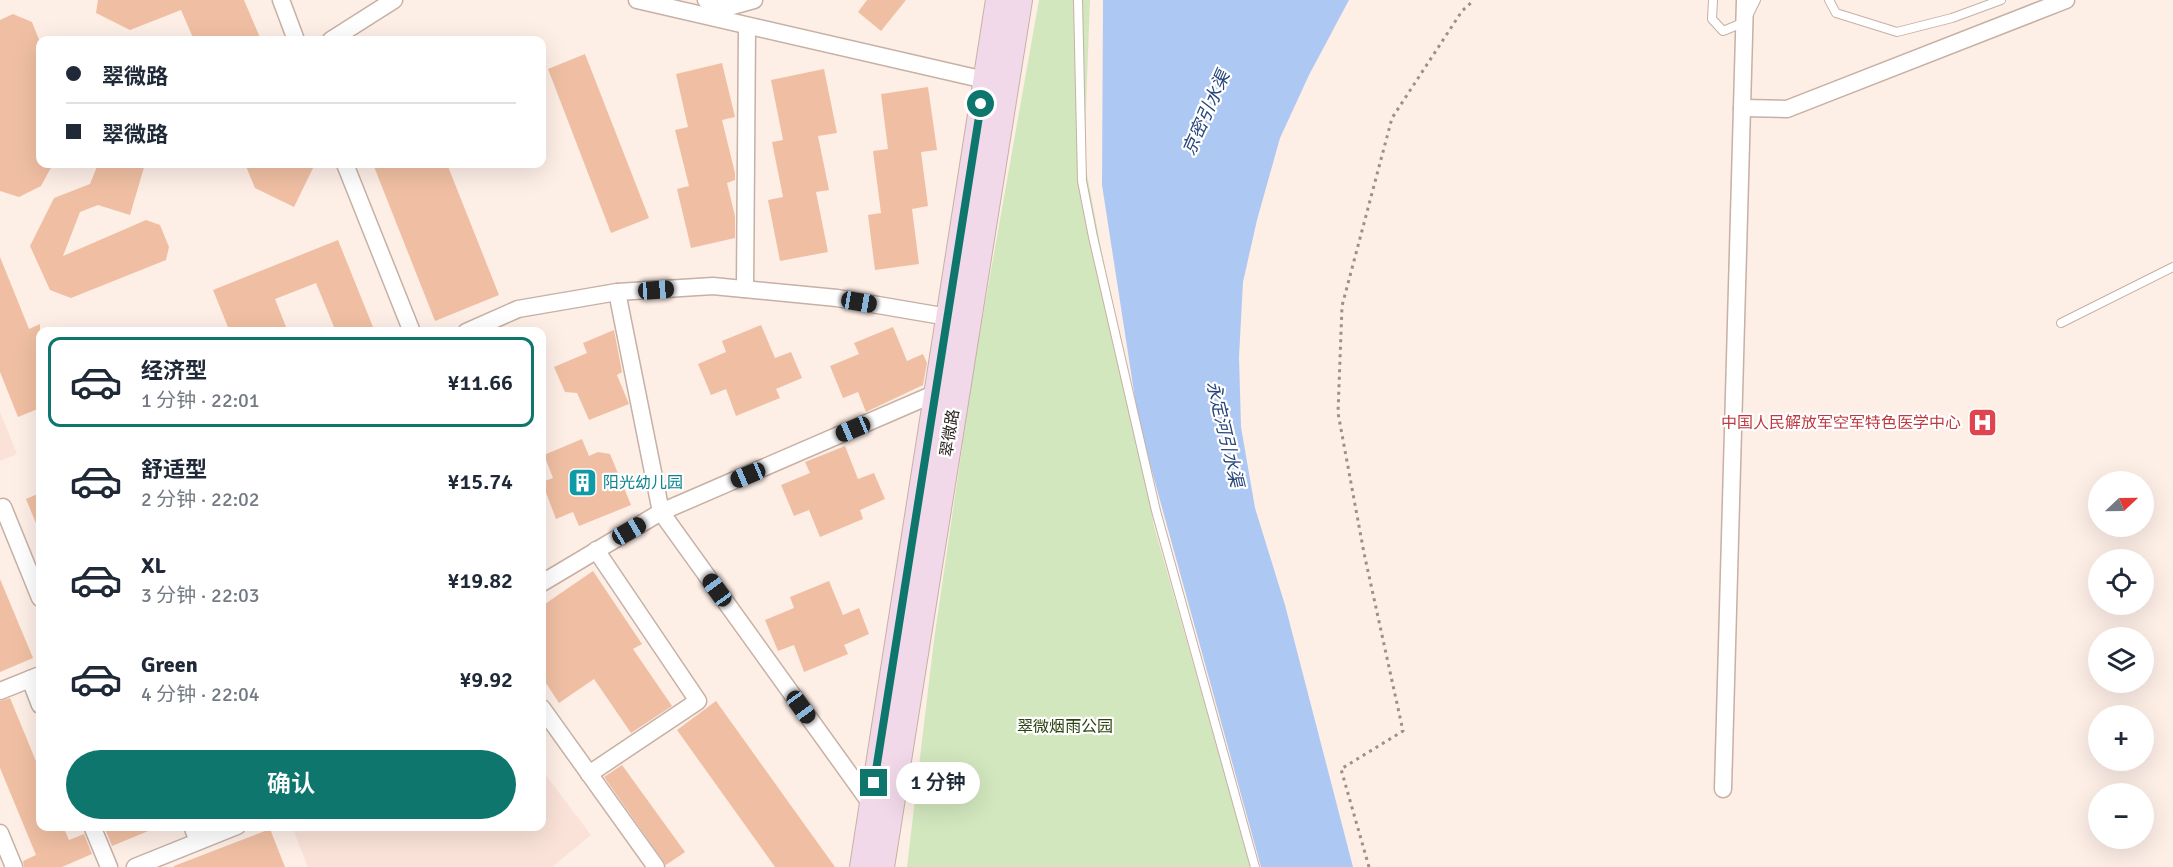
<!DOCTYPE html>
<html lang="zh">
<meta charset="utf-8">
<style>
body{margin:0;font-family:Signika,"Noto Sans SC",sans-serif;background:#f2f2f3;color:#1f2937;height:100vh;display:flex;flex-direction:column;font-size:22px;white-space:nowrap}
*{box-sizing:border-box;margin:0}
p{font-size:20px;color:#747a83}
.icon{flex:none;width:33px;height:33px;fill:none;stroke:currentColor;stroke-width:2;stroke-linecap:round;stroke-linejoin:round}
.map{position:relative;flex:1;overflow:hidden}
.side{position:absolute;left:36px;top:327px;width:510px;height:504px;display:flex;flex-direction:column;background:#fff;border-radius:12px;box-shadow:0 6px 24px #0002}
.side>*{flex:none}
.banner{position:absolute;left:36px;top:36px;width:510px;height:132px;border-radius:12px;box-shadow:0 6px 24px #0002;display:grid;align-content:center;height:132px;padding:0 30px;background:#fff}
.needle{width:39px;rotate:68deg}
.fabs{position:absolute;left:2088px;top:471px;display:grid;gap:12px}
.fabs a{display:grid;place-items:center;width:66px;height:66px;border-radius:50%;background:#fff;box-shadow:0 6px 24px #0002;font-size:30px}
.end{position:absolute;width:27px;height:27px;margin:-14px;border:8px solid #0f766e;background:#fff;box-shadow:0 0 0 3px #fff}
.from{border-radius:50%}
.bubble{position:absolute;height:42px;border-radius:21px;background:#fff;box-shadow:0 6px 24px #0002;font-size:20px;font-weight:600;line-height:42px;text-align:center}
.car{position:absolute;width:18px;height:36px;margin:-18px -9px;border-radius:8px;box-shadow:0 0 4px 2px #0007;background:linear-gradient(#222 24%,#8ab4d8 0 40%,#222 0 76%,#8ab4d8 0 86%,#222 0)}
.banner b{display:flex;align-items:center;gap:21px;height:57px;font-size:22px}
.banner b+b{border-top:2px solid #e0e1e3}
.banner i{width:15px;height:15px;background:#1f2937}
ul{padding:10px 0 0;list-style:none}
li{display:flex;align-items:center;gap:18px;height:90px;margin:0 12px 9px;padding:0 18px;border:3px solid transparent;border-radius:12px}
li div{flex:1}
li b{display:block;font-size:22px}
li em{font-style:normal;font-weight:600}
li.selected{border-color:#0f766e}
li>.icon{width:54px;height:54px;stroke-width:1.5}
.button{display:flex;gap:12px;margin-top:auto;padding:12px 30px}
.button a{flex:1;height:69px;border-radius:36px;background:#0f766e;color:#fff;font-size:24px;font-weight:600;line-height:69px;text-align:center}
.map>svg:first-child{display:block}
</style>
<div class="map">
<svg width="2173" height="867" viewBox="0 0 2173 867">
<rect width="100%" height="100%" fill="#fdeee6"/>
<g fill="#fae2d8">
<path d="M0 412 17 454 0 461Z"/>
<path d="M542 770 591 835 552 867H308L292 827 542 826Z"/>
</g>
<path fill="#d2e7be" d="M1039 0H1090L1084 159 1154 526 1251 867H907L934 640 974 366Z"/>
<path fill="#aec8f4" d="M1103 0H1349L1309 75 1280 138 1257 220 1243 282 1239 357 1241 427 1255 508 1285 605 1353 867H1261L1139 424 1102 185Z"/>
<g fill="#f0bfa3">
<path d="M98 0H244L261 40H194L181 10 130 30 96 13Z"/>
<path d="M867 0H906L881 31 858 12Z"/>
<path d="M13 14 32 22 40 42V164H53L41 186 19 197 0 191V20Z"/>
<path d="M585 54 649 218 611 233 548 69Z"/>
<path d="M722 63 735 117 722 120 735 173V180L727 183 735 216V238L691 248 677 189 689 186 675 130 688 127 676 74Z"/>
<path d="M824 69 837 133 818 136 829 190 816 192 828 252 780 261 768 200 783 197 772 142 783 140 771 80Z"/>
<path d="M928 87 937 150 921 152 928 206 912 209 919 264 875 270 868 215 881 213 873 151 888 149 881 94Z"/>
<path d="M98 164H145L130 215 98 205 80 212 63 256 146 220 160 225 169 247 166 260 71 298 50 290 30 246 54 198 90 184Z"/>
<path d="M245 164H315L294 207 255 188Z"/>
<path d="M373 164H447L499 295 435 321Z"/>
<path d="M338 240 375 332H336L316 283 275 299 288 332H230L213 290Z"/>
<path d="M0 257 29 329 40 324V408L18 417 0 372Z"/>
<path d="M761 325 775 358 791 352 802 378 776 389 780 398 736 416 726 389 711 395 698 364 726 352 722 341Z"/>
<path d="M893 327 907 361 923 354 927 363 923 385 866 412 858 392 843 398 830 366 859 354 854 343Z"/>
<path d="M614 330 622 372 617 375 629 404 589 420 577 393 565 392 554 367 587 353 583 343Z"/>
<path d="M582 439 589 456 598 452 610 454 631 505 579 526 573 512 556 519 542 482 553 478 544 455Z"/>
<path d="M845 446 858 479 874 473 885 499 860 510 863 519 820 537 809 510 794 516 781 485 810 473 805 462Z"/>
<path d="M40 493V533L26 499Z"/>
<path d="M593 571 642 644 633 649 672 706 631 733 594 679 559 703 542 677V606Z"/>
<path d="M0 579 33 658 0 672Z"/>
<path d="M829 581 843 615 859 608 869 634 844 645 848 654 804 672 794 645 778 651 765 620 794 608 790 597Z"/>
<path d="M10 698 40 771V826H63L69 840 84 834 92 854 62 867H24L23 861 36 855 0 768V701Z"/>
<path d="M716 701 835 867H775L677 730Z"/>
<path d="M622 765 685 852 666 865 604 777Z"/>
<path d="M104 826H158V827L112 846Z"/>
<path d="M270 829 285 867H174V866Z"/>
</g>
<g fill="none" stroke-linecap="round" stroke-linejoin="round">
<defs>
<g id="lane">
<path d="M1078 0 1082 181 1093 237 1156 511 1255 867"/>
<path d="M1713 0 1712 19 1723 31 1745 22 1756 0"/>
<path d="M1829 0 1836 13 1897 32 1952 18 2001 0"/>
<path d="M2061 323 2173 267"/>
</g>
<g id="street">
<path d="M281 0 296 40"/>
<path d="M637 0 985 80"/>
<path d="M706 0 725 8 754 0"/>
<path d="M331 40 394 0"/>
<path d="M1742 108 1787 109 2066 0"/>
<path d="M345 164 412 332"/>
<path d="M745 289 747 27"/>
<path d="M617 292 661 512 871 804"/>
<path d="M466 332 518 309 617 292 713 286 837 298 948 317"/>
<path d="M3 507 40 598"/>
<path d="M542 583 661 512 936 393"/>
<path d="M30 679 40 705"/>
<path d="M0 691 40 675"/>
<path d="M542 708 656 867"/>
<path d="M589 774 698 701 596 550"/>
<path d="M1723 789 1745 0"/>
<path d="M92 826 109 867"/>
<path d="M192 826 198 841"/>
<path d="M0 833 14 867"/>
<path d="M135 867 237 826"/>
</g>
<g id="secondary">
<path d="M862 867 998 0"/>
<path d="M882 867 1020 0"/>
</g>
</defs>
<use href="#lane" stroke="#c7b0a4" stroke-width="10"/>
<use href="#street" stroke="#c7b0a4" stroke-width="19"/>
<use href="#secondary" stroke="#c7b0a4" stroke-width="26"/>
<path stroke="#9c9089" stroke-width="3" stroke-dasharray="3 4.5" stroke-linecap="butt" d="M1369 867 1341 769 1403 731 1364 553 1338 413 1342 306 1392 118 1462 11 1474 0"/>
<use href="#lane" stroke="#fff" stroke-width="8"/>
<use href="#street" stroke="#fff" stroke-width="16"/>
<use href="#secondary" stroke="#f1d9e9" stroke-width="24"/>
</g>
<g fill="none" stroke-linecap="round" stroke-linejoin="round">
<path stroke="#0f766e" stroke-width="8" d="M874 783 981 104"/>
</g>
<defs>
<symbol id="hospital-square" viewBox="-11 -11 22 22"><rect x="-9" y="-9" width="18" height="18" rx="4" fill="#e0444e" stroke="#fff"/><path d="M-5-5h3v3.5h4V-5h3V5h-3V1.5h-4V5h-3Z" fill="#fff"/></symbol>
<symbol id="building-square" viewBox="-11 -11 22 22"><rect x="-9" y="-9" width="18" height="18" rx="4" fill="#0f9aa8" stroke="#fff"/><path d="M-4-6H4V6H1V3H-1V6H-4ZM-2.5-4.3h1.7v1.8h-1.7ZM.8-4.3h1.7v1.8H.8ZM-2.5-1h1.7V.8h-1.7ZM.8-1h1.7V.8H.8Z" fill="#fff"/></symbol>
</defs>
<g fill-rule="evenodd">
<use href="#hospital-square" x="1966" y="406" width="33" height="33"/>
<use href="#building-square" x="566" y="466" width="33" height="33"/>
</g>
<g text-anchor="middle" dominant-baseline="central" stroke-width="4.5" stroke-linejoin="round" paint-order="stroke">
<g font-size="16" fill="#be3a42" stroke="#fff" text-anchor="end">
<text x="1961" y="423">中国人民解放军空军特色医学中心</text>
</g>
<g font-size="16" fill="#2b231e" stroke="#fff">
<text transform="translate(950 433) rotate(-81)">翠微路</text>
</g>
<g font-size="16" fill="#0d838f" stroke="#fff" text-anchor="start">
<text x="603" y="483">阳光幼儿园</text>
</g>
<g font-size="16" fill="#2d4210" stroke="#fff">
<text x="1065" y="727">翠微烟雨公园</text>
</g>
<g font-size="18" font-style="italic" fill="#26457b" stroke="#fff">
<text transform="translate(1206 113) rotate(-66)">京密引水渠</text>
<text transform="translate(1225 434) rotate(77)">永定河引水渠</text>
</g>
</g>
</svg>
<div class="fabs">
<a><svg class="needle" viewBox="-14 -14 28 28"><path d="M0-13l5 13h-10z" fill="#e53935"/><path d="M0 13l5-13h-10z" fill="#747a83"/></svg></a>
<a><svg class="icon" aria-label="locate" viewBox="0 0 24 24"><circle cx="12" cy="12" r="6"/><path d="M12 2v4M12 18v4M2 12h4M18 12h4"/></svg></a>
<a><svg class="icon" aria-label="layers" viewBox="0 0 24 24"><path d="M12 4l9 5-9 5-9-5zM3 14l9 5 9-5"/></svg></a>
<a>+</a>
<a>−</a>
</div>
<i class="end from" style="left:981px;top:104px"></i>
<i class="end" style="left:874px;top:783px"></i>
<div class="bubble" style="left:896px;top:762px;width:84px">1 分钟</div>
<i class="car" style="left:656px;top:290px;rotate:86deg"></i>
<i class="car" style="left:859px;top:302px;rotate:100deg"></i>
<i class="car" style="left:853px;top:429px;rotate:247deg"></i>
<i class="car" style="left:748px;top:475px;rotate:247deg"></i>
<i class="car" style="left:629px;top:531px;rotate:60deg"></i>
<i class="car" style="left:717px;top:590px;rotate:324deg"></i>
<i class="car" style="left:801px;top:707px;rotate:144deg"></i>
<div class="banner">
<b><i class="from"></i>翠微路</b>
<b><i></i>翠微路</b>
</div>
<section class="side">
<ul>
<li class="selected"><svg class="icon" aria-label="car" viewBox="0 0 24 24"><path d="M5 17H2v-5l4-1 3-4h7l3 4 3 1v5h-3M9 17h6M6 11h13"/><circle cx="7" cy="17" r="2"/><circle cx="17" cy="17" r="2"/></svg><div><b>经济型</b><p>1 分钟 · 22:01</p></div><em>¥11.66</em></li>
<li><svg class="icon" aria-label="car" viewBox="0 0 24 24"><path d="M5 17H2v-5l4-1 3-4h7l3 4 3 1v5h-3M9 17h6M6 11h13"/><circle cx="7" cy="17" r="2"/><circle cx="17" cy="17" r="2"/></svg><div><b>舒适型</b><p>2 分钟 · 22:02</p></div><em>¥15.74</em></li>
<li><svg class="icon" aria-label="car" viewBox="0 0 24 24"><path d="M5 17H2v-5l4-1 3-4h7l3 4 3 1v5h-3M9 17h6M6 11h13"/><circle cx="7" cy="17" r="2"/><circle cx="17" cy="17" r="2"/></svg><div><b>XL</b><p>3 分钟 · 22:03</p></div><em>¥19.82</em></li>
<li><svg class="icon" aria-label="car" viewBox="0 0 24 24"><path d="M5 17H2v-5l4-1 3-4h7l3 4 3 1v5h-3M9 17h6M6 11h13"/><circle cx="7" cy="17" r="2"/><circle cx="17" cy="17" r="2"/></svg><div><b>Green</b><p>4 分钟 · 22:04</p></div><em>¥9.92</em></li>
</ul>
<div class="button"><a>确认</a></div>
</section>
</div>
